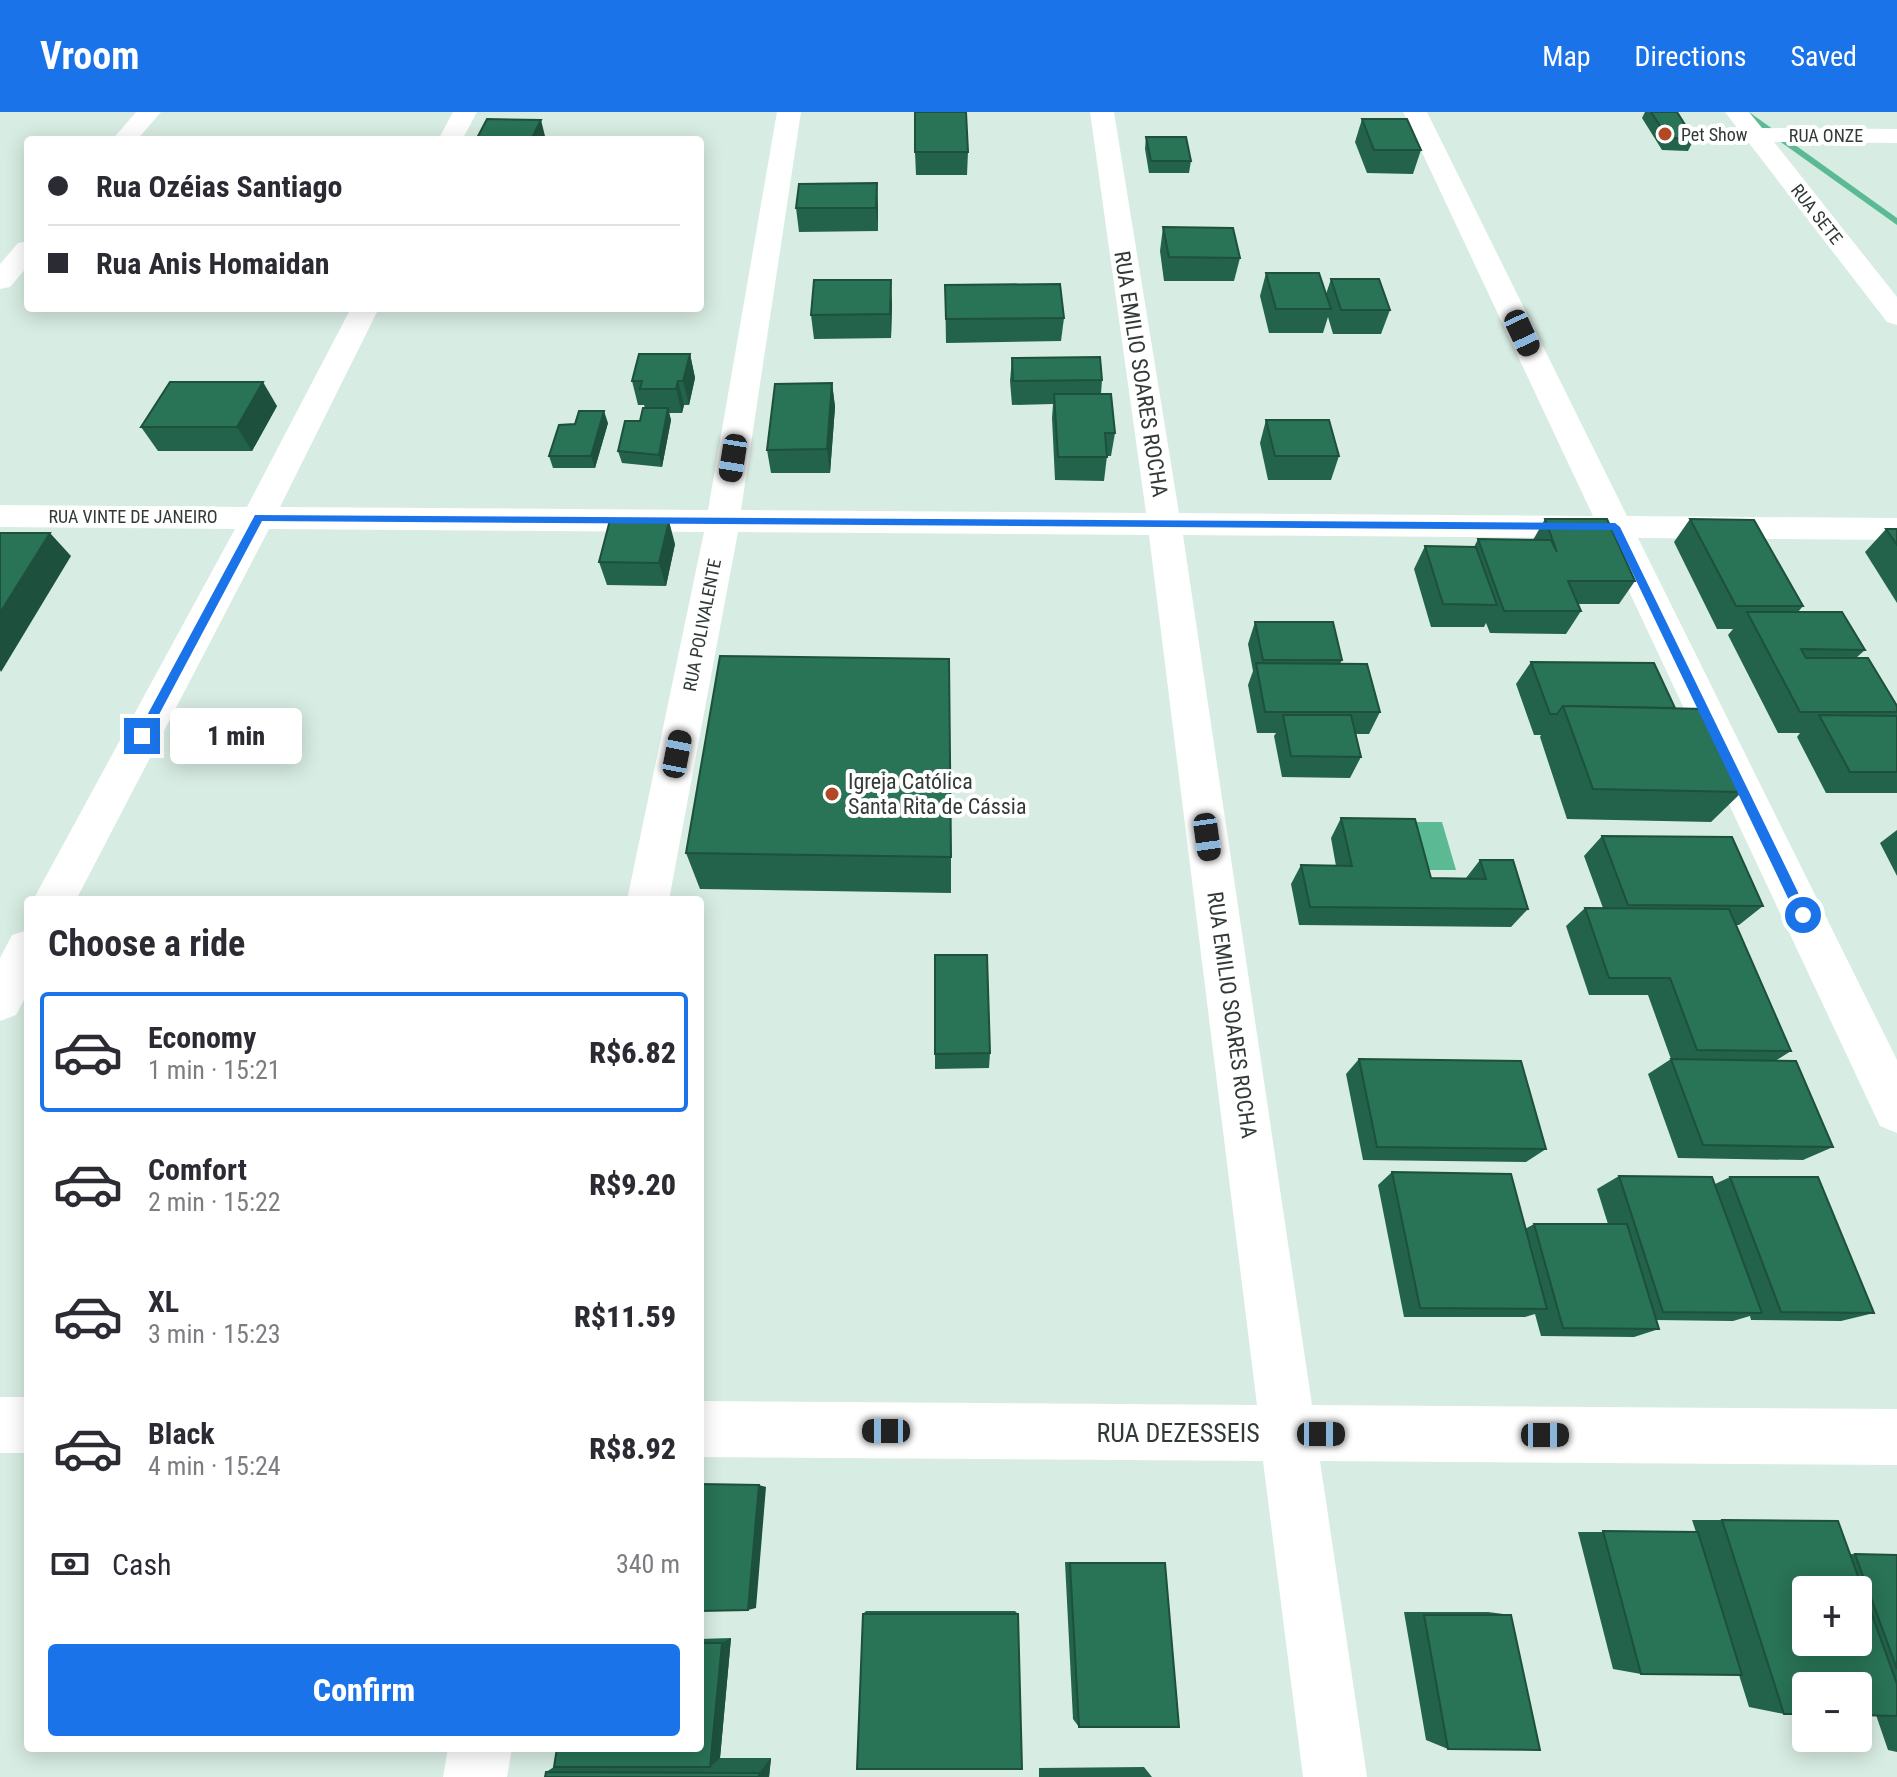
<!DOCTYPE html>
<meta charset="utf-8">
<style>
body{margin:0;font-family:"Roboto Condensed",sans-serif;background:#f7f7f7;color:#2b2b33;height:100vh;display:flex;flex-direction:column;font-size:30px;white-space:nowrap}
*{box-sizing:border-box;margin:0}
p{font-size:26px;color:#7c7c81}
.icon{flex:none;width:44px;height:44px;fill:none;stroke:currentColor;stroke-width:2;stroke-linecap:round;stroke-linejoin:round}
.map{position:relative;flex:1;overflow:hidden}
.details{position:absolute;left:24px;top:784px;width:680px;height:856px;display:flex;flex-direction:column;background:#fff;border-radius:8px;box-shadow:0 4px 20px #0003}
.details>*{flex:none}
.top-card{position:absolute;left:24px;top:24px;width:680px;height:176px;border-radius:8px;box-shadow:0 4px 20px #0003;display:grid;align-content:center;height:176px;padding:0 24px;background:#fff}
.fabs{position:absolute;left:1792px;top:1464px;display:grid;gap:16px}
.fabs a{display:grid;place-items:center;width:80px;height:80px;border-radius:8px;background:#fff;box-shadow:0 4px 20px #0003;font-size:40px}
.end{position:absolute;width:36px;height:36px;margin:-18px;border:10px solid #1a73e8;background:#fff;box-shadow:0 0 0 4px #fff}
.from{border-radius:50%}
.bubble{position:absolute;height:56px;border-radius:8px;background:#fff;box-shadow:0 4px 20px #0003;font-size:26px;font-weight:800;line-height:56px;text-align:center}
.car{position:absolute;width:24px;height:48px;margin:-24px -12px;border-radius:10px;box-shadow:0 0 6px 2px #0007;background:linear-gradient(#222 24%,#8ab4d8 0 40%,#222 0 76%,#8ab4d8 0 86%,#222 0)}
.top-card b{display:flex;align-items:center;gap:28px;height:76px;font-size:30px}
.top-card b+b{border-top:2px solid #e1e1e2}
.top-card i{width:20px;height:20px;background:#2b2b33}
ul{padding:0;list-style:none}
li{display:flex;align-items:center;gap:24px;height:120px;margin:0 16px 12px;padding:0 8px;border:4px solid transparent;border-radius:8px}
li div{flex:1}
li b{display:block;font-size:30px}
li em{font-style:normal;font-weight:800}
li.selected{border-color:#1a73e8}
li>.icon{width:72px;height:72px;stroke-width:1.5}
h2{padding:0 24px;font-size:36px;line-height:96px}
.pay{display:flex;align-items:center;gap:20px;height:88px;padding:0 24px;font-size:30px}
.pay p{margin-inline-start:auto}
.cta{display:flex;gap:16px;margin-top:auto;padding:16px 24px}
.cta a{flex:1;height:92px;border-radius:8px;background:#1a73e8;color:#fff;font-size:32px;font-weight:800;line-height:92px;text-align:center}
header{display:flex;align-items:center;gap:48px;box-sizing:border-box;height:112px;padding:0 40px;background:#1a73e8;color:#fff}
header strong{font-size:38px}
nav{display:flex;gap:44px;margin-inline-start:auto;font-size:28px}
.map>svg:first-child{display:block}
</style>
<header>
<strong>Vroom</strong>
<nav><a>Map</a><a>Directions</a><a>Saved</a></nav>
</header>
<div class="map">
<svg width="1897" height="1665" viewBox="0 0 1897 1665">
<rect width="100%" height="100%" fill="#d7ece2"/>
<path fill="#5bb993" d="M1410 710H1442L1456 758H1421Z"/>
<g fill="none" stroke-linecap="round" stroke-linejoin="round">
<path fill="#5bb993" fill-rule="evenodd" d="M1739 0H1749L1897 106V113Z"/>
<g fill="#fff" fill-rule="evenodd">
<path d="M453 0H477L462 28H438Z"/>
<path d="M777 0H801L741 398 1146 401 1090 0H1114L1179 401 1593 404 1403 0H1427L1627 404 1897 406V428L1638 426 1897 948V1021L1880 1014 1604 426 1183 423 1312 1293 1897 1297V1353L1320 1349 1367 1665H1303L1263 1349 700 1345V1289L1257 1293 1149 423 738 420 669 788H627L704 420 269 417 76 788H33L235 417 0 415V393L247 395 351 196H379L280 395 708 398Z"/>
<path d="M1725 0H1749L1762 16 1897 17V31L1774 30 1897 185V213L1887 210Z"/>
<path d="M28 818V880L16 903 0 909V846L12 823Z"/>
<rect x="0" y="1285" width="28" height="56"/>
<path d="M448 1636H512L507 1665H443Z"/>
</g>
<g fill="#fff" fill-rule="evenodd">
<path d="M136 0H161L137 28H112Z"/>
<path d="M28 129V154L10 175 0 177V152L18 131Z"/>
</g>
</g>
<g fill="#23634b">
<path d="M1645 0H1677L1694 27 1688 39 1662 38 1642 6Z"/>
<path d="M1362 7 1421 38 1413 62 1367 61 1355 30Z"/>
<path d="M1146 25 1191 49 1189 61H1149L1145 37Z"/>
<path d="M915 40H968L967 63H916Z"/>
<path d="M877 71 878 119 799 120 796 96Z"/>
<path d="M1163 115 1240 146 1234 169H1164L1160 139Z"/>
<path d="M1266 161 1326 182 1331 167 1390 198 1381 222H1333L1328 205 1323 221H1269L1260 184Z"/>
<path d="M945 173 1064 206 1061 229 946 231Z"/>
<path d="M892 191 891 226 814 227 811 203Z"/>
<path d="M690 242 695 266 689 293H684L682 301H669L671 308 662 355 622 351 618 339 640 309 645 296 644 293H638L632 269Z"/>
<path d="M1012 246 1102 268 1101 282 1115 321 1111 344H1107L1104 369 1055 368 1052 306 1053 292 1012 293 1010 269Z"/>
<path d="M832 271 835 295 830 361H771L767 338Z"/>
<path d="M277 294 252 339H158L141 315Z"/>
<path d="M1266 308 1339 344 1331 368H1268L1260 331Z"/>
<path d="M608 311 595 356H553L549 344Z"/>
<path d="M1545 407 1635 469 1619 492H1578L1581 499 1566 522 1490 521 1486 511 1484 515H1431L1414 457 1425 434 1474 435 1478 427 1533 428Z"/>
<path d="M1690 407 1803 494 1798 500 1865 538 1856 546 1897 594V681H1826L1797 625 1800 621H1778L1728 523 1733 517H1717L1674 430Z"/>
<path d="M1886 417H1897V491L1865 440Z"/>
<path d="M675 432 666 474 607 473 599 450Z"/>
<path d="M1255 510 1342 548 1340 552 1380 600 1369 622H1356L1361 645 1350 666 1282 665 1274 624 1276 621H1257L1248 573 1253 559 1248 532Z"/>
<path d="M1531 550 1675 596 1742 680 1711 710 1567 707 1540 625 1541 623H1534L1516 572Z"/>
<path d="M1341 706 1431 766H1466L1480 748 1528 797 1511 815 1299 813 1291 772 1301 753 1336 754 1331 726Z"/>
<path d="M1897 718V764L1880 731Z"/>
<path d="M1602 724 1763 794 1739 813H1736L1791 939 1775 949 1833 1035 1803 1048 1678 1046 1648 962 1671 947 1648 883H1589L1566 814 1585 796H1603L1584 744Z"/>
<path d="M686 741 951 745V781L700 777Z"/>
<path d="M935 843 990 941 989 956 935 957Z"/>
<path d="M1359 947 1546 1037 1526 1050 1363 1048 1346 962Z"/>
<path d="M1392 1060 1525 1117 1534 1112H1608L1597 1077 1619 1064 1715 1072 1730 1065 1874 1201 1841 1209 1751 1208 1750 1204 1733 1209 1656 1208 1659 1217 1634 1225 1541 1224 1535 1202 1525 1205H1404L1378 1073Z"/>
<path d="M1692 1408H1722L1850 1442 1897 1443V1640L1888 1638 1876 1603 1784 1602 1749 1595 1739 1563 1641 1562 1613 1557 1578 1420H1696Z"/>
<path d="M1065 1450 1165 1451 1079 1615 1073 1607Z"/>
<path d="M866 1499H1015L1018 1502H863Z"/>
<path d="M1404 1500H1488L1511 1503 1448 1637 1426 1628Z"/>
<path d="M731 1526 720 1646H771L769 1665 546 1660 554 1655 700 1636V1527Z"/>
<path d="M1144 1655 1152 1665H1039V1656Z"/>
</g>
<g fill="#1d503d">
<path d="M541 8 546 28H531Z"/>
<path d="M877 71 878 94V119L876 96Z"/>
<path d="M891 168 892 191 891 226 890 202Z"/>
<path d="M690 242 695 266 689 293 683 269Z"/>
<path d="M678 269 684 293 682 301 676 277Z"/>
<path d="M263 270 277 294 252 339 237 315Z"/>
<path d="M832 271 835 295 830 361 827 337Z"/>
<path d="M668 296 671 308 662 355 659 343Z"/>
<path d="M604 299 608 311 595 356 591 344Z"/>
<path d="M669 409 675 432 666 474 659 451Z"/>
<path d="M50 421 71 444 1 560 0 558V501Z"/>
<path d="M759 1373 766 1375 756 1496 748 1498Z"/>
<path d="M731 1526 720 1646 710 1655 722 1531Z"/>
<path d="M771 1646 769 1665H759V1661Z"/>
</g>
<g fill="#297357" stroke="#1d503d" stroke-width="2" fill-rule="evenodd">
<path d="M915 0H966L968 40H915Z"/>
<path d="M1651 0H1677L1694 27 1668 26Z"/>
<path d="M487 7 541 8 531 28H476Z"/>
<path d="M1362 7H1407L1421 38H1374Z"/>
<path d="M1146 25H1186L1191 49H1151Z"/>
<path d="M877 71 876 96H796L799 72Z"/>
<path d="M1163 115 1233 116 1240 146 1169 145Z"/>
<path d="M1266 161H1319L1331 197H1276Z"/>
<path d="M1331 167H1379L1390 198H1341Z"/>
<path d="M814 168H891L890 202 811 203Z"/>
<path d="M1060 172 1064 206 946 207 945 173Z"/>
<path d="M639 242H690L683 269H678L676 277H640L642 269H632Z"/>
<path d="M1100 245 1102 268 1013 269 1012 246Z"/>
<path d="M170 270H263L237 315H141Z"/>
<path d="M832 271 827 337 767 338 775 272Z"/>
<path d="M1054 282H1111L1115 321H1105L1107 345H1058Z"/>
<path d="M643 296H668L659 343 618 339 625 309H640Z"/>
<path d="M579 299H604L591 344H549L559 313 575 312Z"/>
<path d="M1266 308H1329L1339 344H1275Z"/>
<path d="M1545 407H1607L1635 469H1568L1581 499H1504L1478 427 1551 428 1557 440Z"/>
<path d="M1690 407 1754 408 1803 494H1736Z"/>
<path d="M610 408 669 409 659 451 599 450Z"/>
<path d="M1886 417H1897V433Z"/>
<path d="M0 421H50L0 501Z"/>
<path d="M1425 434 1476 435 1497 493 1443 492Z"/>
<path d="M1747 500H1842L1865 538 1801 537 1806 546H1868L1897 594V600H1800Z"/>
<path d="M1255 510H1333L1342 548H1263Z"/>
<path d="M720 544 949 547 951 745 686 741Z"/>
<path d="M1531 550 1654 551 1675 596 1563 594 1557 602H1550Z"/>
<path d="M1256 551 1367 552 1380 600H1265Z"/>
<path d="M1563 594 1705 597 1742 680 1593 677Z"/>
<path d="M1283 603H1351L1361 645 1291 644Z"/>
<path d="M1819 603 1897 604V660H1850Z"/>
<path d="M1341 706 1415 707 1431 766 1486 767 1480 748H1513L1528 797 1310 795 1301 753 1352 754Z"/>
<path d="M1602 724 1732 725 1763 794 1628 793Z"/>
<path d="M1585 796 1729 797 1791 939 1697 938 1670 866H1609Z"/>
<path d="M935 843H987L990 941 935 942Z"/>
<path d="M1359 947 1521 949 1546 1037 1377 1035Z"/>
<path d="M1671 947 1796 949 1833 1035 1703 1033Z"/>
<path d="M1392 1060 1511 1062 1547 1197 1420 1196Z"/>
<path d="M1619 1064 1712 1065 1762 1201 1663 1200Z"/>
<path d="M1730 1065H1818L1874 1201 1781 1200Z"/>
<path d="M1534 1112H1627L1659 1217 1563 1216Z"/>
<path d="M700 1372 759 1373 748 1498 700 1499Z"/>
<path d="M1722 1408 1838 1409 1897 1572V1604L1858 1603V1574H1806V1602H1784ZM1806 1478H1858V1530H1806Z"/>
<path d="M1603 1419 1698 1420 1742 1563 1641 1562Z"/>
<path d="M1855 1442 1897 1443V1557Z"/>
<path d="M1070 1451H1165L1179 1615H1079Z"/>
<path d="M863 1502H1018L1022 1657H857Z"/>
<path d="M1424 1503H1511L1540 1638 1448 1637Z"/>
<path d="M700 1531H722L710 1655H554L557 1636H700Z"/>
<path d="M546 1660 759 1661V1665H545Z"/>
</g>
<path fill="#1a73e8" d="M255 403 1615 411 1620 415 1809 803 1808 807H1798L1612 418 262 409 146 627H138L136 624Z"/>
<g fill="#b14925" stroke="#fff" stroke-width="3">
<circle cx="1665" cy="22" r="8"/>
<circle cx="832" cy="682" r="8"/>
</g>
<g text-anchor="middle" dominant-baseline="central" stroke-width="8" stroke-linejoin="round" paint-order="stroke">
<g font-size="18" fill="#323a36" stroke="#fff" text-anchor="start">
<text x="1681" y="22">Pet Show</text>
</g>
<g font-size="18" fill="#323a36" stroke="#fff">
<text x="1826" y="23">RUA ONZE</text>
<text transform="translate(1817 102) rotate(52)">RUA SETE</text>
<text x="133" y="404">RUA VINTE DE JANEIRO</text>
<text transform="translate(702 513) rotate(-79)">RUA POLIVALENTE</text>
</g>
<g font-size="22" fill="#323a36" stroke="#fff">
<text transform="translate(1141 262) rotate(81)">RUA EMILIO SOARES ROCHA</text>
<text transform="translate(1232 903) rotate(82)">RUA EMILIO SOARES ROCHA</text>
</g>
<g font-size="22" fill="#323a36" stroke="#fff" text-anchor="start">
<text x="848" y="669">Igreja Católica<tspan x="848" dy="25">Santa Rita de Cássia</tspan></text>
</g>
<g font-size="26" fill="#323a36" stroke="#fff">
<text x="1178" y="1321">RUA DEZESSEIS</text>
</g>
</g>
</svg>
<div class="fabs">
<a>+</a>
<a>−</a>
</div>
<i class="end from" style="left:1803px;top:803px"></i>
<i class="end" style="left:142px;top:624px"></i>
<div class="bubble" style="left:170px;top:596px;width:132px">1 min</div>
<i class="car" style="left:1522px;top:221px;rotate:155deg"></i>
<i class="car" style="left:733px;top:346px;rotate:189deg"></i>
<i class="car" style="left:677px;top:642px;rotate:11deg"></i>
<i class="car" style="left:1207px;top:725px;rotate:172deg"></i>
<i class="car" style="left:886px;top:1319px;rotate:270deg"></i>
<i class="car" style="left:1321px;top:1322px;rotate:90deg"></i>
<i class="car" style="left:1545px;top:1323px;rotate:90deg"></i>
<div class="top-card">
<b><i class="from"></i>Rua Ozéias Santiago</b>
<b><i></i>Rua Anis Homaidan</b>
</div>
<section class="details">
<h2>Choose a ride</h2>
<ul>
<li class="selected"><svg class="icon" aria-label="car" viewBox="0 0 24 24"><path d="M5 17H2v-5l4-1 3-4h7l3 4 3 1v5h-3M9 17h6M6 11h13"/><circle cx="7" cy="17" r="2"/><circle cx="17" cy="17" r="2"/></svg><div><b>Economy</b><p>1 min · 15:21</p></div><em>R$6.82</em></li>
<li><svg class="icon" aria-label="car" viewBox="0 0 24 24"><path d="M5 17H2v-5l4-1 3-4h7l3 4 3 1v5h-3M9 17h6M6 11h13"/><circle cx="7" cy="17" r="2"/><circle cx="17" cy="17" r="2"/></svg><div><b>Comfort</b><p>2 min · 15:22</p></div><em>R$9.20</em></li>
<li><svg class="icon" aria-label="car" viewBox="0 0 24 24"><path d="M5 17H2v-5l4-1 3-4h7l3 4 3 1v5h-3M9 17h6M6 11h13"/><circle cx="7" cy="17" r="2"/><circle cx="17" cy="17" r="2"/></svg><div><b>XL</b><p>3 min · 15:23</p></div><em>R$11.59</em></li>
<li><svg class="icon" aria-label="car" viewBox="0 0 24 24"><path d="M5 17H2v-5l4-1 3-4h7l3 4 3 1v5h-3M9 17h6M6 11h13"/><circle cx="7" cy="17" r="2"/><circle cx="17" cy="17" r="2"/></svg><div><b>Black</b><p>4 min · 15:24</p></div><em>R$8.92</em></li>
</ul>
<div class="pay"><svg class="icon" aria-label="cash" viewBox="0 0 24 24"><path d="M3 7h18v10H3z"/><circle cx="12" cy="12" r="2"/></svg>Cash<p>340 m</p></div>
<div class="cta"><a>Confirm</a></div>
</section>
</div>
